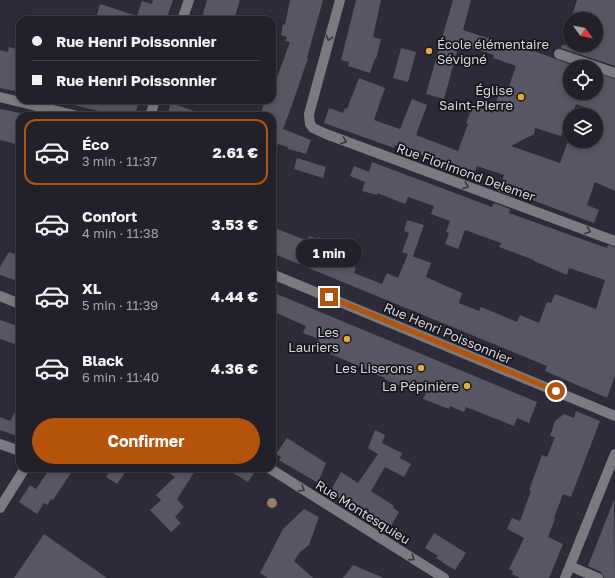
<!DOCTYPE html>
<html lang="fr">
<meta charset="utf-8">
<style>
body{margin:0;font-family:"Golos Text",sans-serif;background:#2e2d35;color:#f1f3f6;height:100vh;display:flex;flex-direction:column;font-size:15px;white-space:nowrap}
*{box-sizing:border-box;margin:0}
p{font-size:13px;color:#a2a3a8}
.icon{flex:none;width:22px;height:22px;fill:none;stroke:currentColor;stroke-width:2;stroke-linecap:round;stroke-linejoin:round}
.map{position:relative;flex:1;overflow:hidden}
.details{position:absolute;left:16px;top:112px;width:260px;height:360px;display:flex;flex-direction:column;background:#222029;border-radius:12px;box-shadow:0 2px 6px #0003,0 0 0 1px #3f3e46}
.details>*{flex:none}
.hud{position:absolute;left:16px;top:16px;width:260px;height:88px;border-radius:12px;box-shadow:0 2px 6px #0003,0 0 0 1px #3f3e46;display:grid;align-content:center;height:88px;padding:0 16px;background:#222029}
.needle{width:26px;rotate:123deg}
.buttons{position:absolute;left:563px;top:12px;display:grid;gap:8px}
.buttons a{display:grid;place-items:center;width:40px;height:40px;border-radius:50%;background:#222029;box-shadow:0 2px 6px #0003,0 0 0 1px #3f3e46;font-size:20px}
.end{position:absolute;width:18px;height:18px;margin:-9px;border:5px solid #b45309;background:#fff;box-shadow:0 0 0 2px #fff}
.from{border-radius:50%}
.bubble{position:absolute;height:28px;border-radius:14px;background:#222029;box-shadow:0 2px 6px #0003,0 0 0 1px #3f3e46;font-size:13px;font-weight:700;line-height:28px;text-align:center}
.hud b{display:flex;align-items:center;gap:14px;height:38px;font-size:15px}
.hud b+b{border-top:1px solid #3f3e46}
.hud i{width:10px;height:10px;background:#f1f3f6}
ul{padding:7px 0 0;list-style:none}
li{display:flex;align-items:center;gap:12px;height:66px;margin:0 8px 6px;padding:0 8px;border:2px solid transparent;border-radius:12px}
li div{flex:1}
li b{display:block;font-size:15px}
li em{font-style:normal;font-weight:700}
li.active{border-color:#b45309}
li>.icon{width:36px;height:36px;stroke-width:1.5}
.action{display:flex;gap:8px;margin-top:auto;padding:8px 16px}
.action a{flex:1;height:46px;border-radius:24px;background:#b45309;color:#fff;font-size:16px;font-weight:700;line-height:46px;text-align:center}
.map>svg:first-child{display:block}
</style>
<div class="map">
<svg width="615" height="578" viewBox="0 0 615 578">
<rect width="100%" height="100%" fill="#2d2b37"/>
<g fill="#575663" fill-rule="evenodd">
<path d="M153 0H173L166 20H95L100 4 137 16 142 1 152 4Z"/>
<path d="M207 0H240L234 20H201Z"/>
<path d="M290 0H323L307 58H308L292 105 283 129 311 140 306 154 288 149V147L278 144 273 155H272V116H260L265 100H272V91L290 42 285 41 287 37 281 35 283 24 285 25Z"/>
<path d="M356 0H381L373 37 381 39 376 59 375 58 370 73 348 66 349 62 341 60Z"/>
<path d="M453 0H471L463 30 522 49 533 52 534 51 577 67H570V93H596V73L615 79V191L595 182 587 205 599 210 594 223 516 194 514 197 498 191 504 175 477 166 473 178 438 165V161L414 152 395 145 394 148 324 123 329 108 343 113 345 108 347 109 359 78 385 88 374 120 400 129 412 99 427 105 416 135 458 151 468 124 466 123 472 108 474 109 475 106 493 113 499 93 506 95 516 66 493 58 494 55 459 44 444 99 426 94ZM576 104 596 111V141H568L560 163 511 146 534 134 535 128 561 136 569 112 573 113Z"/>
<path d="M577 0H615V66L561 48 562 45H596V19H571Z"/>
<path d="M9 47 20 50V92L0 88V50L8 52Z"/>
<path d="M401 48 416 52 408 82 393 78Z"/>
<path d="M71 100H140L134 116H119L70 104Z"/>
<path d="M171 103 203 114V116H167Z"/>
<path d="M0 109 20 113V145L0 140Z"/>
<path d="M297 158 326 167 323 178 294 169Z"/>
<path d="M372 162 492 207 494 203 510 209 509 213 587 241 607 248 608 245 615 247V376L607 398 545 371 547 366 272 253V227L308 241 309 236 317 239 318 237 346 250 341 262 356 268 354 273 382 284 387 273 398 278 408 254 402 252 409 233 404 231 407 220 424 225 413 256 409 255 431 263 426 277 462 293 459 303 479 311 481 307 517 322 520 315 539 323 547 302 551 303 555 294 596 309 605 280 569 268 567 275 534 261V260L499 247 501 243 465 230 458 249 445 244 449 233 446 232 450 221 431 214 434 206 408 197 405 204 377 193V195L362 191 365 182 350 176 354 166 369 172Z"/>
<path d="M9 252 20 256V282L0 275V267Z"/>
<path d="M272 292 537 402 529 423 517 418 514 426 466 407 464 412 450 406 449 409 423 399 426 393 406 385 405 388 384 379 385 378 366 370V369L328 353 329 351 316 346 319 339 303 333 306 326 272 311Z"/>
<path d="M0 320 20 327V338L18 345 0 339Z"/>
<path d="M20 404V437L0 430V417L10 421Z"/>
<path d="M576 411 600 421 571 497 563 494 554 518 555 519 548 537 563 544 549 578H520L512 574 513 571 509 569 524 538 507 529 512 518 520 521 531 491 529 490 542 455 547 457 555 437 550 436 555 421 564 414 574 418Z"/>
<path d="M375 430 385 435 382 443 402 453 400 458 411 464 404 477 385 467 371 491 394 506 393 508 399 512 391 526 387 523 385 527 367 515 368 512 345 497 343 501 330 492 341 472 358 483 378 454 368 448Z"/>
<path d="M287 438 326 463 318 483 279 460 281 457 276 454Z"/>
<path d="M50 468H74L53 500 51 499 47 505 44 503 37 514 19 502 30 485 36 489Z"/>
<path d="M112 468H128L117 484 106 477Z"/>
<path d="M161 468H197L177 499 184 507 175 517 181 523 171 532 150 510 161 500 156 495 175 477Z"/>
<path d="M225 468H246L254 473 248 482Z"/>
<path d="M614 500 615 578H604L601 572 588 566Z"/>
<path d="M304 509 319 517 309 545 300 552 294 561 313 578H268L260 573 269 556 283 529Z"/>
<path d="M434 533 466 553 455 570 442 562H443L436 558 438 556 425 548Z"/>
<path d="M44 534 107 578H14Z"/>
<path d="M353 565 384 578H343Z"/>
</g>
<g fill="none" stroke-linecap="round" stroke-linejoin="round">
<g stroke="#7b7a81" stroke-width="10">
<path d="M340 0 309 114 310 124 313 128 326 134 615 241"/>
<path d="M182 20 189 0"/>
<path d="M559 54 615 73"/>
<path d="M0 97 78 116"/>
<path d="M150 116 155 100"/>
<path d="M272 274 615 416"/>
<path d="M0 296 20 304"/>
<path d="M0 444 20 451"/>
<path d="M269 468 444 578"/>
<path d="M0 508 25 468"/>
<path d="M570 566 598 578"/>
<path d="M565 578 615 454"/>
</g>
</g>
<circle fill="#94816a" cx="272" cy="503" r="5"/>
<defs><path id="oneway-chevron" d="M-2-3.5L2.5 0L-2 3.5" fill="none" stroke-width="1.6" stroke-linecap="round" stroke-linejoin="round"/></defs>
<g stroke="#39383e">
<use href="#oneway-chevron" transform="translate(329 38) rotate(105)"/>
<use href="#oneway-chevron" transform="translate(344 141) rotate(21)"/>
<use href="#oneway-chevron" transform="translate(466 186) rotate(20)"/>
<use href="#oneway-chevron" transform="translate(588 231) rotate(20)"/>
<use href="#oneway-chevron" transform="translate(302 489) rotate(32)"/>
<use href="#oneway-chevron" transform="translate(412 558) rotate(33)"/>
</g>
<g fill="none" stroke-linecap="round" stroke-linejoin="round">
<path stroke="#b45309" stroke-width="5" d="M329 297 556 391"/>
</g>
<g fill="#e9ab38" stroke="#15151a" stroke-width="1.5">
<circle cx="429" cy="51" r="4"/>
<circle cx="521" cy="97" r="4"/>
<circle cx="347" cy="339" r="4"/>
<circle cx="421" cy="368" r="4"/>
<circle cx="467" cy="386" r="4"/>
</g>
<g text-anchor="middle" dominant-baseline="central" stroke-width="3.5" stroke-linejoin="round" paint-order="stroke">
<g font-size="13" fill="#d7d6de" stroke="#15151a" text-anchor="end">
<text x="437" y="44" text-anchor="start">École élémentaire<tspan x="437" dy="15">Sévigné</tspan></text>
<text x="513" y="90">Église<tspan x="513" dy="15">Saint-Pierre</tspan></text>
<text x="339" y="332">Les<tspan x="339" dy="15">Lauriers</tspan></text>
<text x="413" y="368">Les Liserons</text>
<text x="459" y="386">La Pépinière</text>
</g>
<g font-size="13" fill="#d7d6de" stroke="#15151a">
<text transform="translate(466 172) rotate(20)">Rue Florimond Delemer</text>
<text transform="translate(448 333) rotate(23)">Rue Henri Poissonnier</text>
<text transform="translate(363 512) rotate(32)">Rue Montesquieu</text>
</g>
</g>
</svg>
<div class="buttons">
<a><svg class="needle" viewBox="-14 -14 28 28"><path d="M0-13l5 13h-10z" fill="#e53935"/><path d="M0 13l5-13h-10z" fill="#a2a3a8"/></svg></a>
<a><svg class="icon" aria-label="locate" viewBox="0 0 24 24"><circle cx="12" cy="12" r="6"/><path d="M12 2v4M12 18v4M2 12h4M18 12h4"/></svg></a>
<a><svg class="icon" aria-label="layers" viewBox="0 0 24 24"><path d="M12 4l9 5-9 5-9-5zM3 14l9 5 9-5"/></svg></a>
</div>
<i class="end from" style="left:556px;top:391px"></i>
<i class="end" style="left:329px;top:297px"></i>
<div class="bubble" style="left:296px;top:239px;width:66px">1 min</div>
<div class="hud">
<b><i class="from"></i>Rue Henri Poissonnier</b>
<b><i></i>Rue Henri Poissonnier</b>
</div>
<section class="details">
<ul>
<li class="active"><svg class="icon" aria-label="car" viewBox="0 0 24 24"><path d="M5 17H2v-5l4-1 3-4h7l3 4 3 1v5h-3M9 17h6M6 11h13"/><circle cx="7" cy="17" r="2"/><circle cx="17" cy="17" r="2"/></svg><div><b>Éco</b><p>3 min · 11:37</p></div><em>2.61 €</em></li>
<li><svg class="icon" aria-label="car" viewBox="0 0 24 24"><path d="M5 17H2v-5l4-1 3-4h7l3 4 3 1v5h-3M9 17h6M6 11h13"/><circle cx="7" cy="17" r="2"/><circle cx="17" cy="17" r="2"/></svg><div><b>Confort</b><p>4 min · 11:38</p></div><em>3.53 €</em></li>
<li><svg class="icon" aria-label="car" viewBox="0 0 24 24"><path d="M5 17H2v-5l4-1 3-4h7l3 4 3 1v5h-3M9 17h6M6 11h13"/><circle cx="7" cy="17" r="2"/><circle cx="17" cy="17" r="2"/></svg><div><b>XL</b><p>5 min · 11:39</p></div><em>4.44 €</em></li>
<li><svg class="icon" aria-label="car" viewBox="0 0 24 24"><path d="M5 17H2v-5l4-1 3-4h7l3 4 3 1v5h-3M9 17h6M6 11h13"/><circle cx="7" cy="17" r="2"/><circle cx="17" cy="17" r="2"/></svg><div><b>Black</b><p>6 min · 11:40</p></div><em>4.36 €</em></li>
</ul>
<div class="action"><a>Confirmer</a></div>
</section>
</div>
